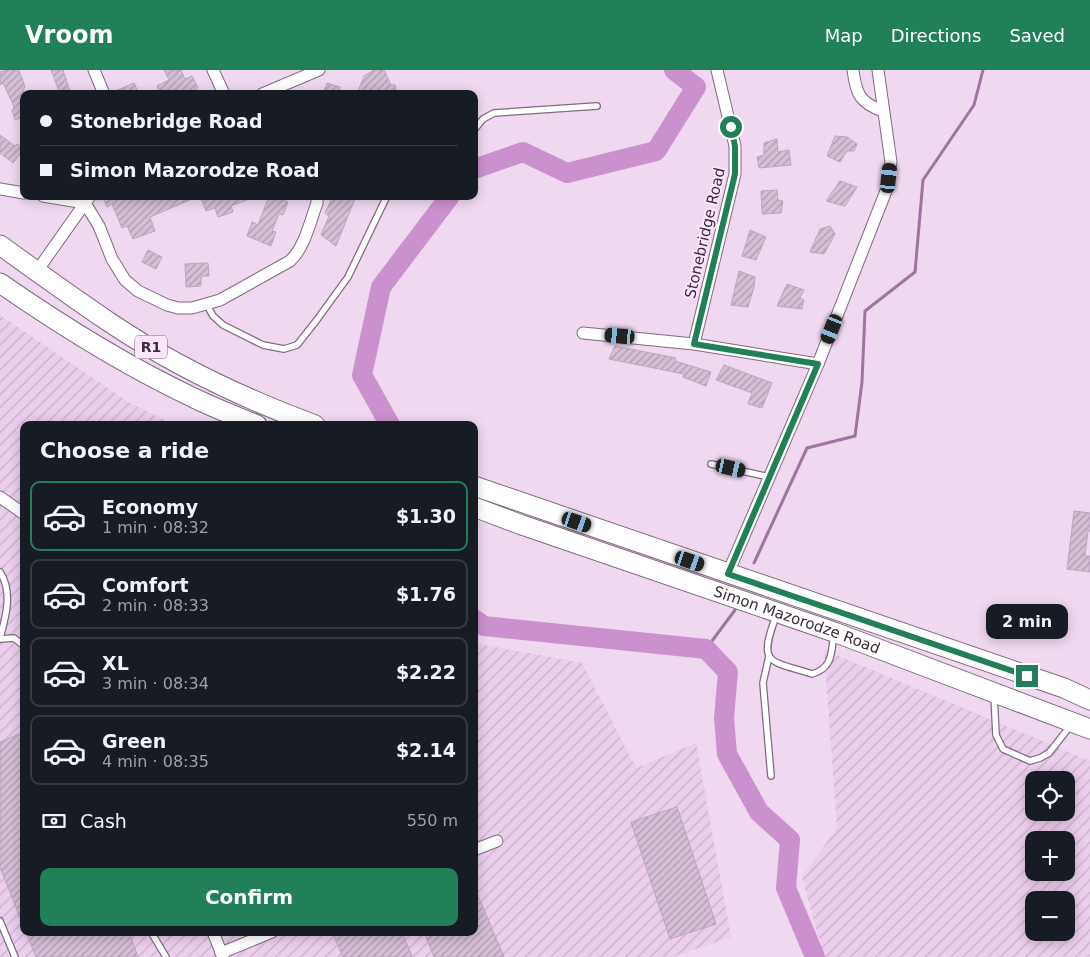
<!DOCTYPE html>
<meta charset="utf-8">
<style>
body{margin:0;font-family:"DejaVu Sans",sans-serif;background:#242831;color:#f1f3f6;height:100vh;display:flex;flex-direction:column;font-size:19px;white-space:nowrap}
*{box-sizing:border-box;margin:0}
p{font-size:16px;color:#9ea1a6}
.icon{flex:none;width:28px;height:28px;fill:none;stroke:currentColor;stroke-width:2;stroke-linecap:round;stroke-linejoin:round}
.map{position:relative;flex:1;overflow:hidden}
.drawer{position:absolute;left:20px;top:351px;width:458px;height:515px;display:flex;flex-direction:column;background:#171b24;border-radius:10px;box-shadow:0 2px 12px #0003}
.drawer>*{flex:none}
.guide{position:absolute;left:20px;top:20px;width:458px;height:110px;border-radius:10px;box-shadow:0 2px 12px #0003;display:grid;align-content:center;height:110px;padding:0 20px;background:#171b24}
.fabs{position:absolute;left:1025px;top:701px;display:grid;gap:10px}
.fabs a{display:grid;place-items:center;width:50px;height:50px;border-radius:10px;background:#171b24;box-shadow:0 2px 12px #0003;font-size:25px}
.end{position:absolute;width:22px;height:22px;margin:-11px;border:6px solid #218058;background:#fff;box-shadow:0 0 0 2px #fff}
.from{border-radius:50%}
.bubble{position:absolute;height:35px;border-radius:10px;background:#171b24;box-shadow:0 2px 12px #0003;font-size:16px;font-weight:800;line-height:35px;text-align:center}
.car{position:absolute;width:15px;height:30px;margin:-15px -8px;border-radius:6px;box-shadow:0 0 4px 1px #0007;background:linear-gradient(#222 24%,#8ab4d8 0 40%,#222 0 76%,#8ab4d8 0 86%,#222 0)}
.guide b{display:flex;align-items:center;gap:18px;height:48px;font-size:19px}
.guide b+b{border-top:1px solid #363941}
.guide i{width:12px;height:12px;background:#f1f3f6}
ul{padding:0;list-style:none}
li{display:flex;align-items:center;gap:15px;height:70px;margin:0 10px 8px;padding:0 10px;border:2px solid #363941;border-radius:10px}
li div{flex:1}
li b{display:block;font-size:19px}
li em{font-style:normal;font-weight:800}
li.current{border-color:#218058}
li>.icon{width:45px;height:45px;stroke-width:1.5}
h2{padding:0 20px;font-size:22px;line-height:60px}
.pay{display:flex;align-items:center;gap:12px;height:55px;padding:0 20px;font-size:19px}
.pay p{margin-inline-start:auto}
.cta{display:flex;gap:10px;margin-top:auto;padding:10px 20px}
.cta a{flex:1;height:58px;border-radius:10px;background:#218058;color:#fff;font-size:20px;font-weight:800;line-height:58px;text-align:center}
header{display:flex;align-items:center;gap:30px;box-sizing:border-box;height:70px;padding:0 25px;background:#218058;color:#fff}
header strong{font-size:24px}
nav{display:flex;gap:28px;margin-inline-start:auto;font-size:18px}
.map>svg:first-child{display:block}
</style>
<header>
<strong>Vroom</strong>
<nav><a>Map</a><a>Directions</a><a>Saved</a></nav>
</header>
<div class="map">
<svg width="1090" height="887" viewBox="0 0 1090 887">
<defs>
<pattern id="industrial-furrows" width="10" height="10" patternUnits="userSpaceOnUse" patternTransform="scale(1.25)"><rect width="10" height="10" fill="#ebcdec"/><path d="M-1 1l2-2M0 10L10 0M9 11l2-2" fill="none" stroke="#cab0cb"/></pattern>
<pattern id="building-hatch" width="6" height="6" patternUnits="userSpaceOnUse" patternTransform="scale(1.25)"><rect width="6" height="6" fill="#d5bed6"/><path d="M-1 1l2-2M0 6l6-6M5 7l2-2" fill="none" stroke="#ae9baf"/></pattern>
</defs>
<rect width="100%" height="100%" fill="#efd8f0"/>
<g fill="url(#industrial-furrows)" fill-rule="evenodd">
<path d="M0 245 130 333 175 355H24V862H474V573L582 593 636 698 696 673 731 867 673 887H0Z"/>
<path d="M824 580 1090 691V887H824L802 807 837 758ZM1034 710H1066V742H1034ZM1034 770H1066V802H1034ZM1034 830H1066V862H1034Z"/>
</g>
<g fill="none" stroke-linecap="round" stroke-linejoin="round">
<g stroke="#9f74a1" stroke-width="3">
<path d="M754 493 807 378 855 366 862 312 865 241 915 202 923 110 974 35 983 0"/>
<path d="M706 579 735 540"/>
</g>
<g stroke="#cb91ce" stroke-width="20">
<path d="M474 99 523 82 567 103 656 81 696 17 674 0"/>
<path d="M390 355 362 305 381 217 450 126"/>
<path d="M474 549 484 556 706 579 728 602 724 648 727 684 759 742 790 770 786 818 815 887"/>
</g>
</g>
<g fill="url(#building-hatch)" stroke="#bca5bd">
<path d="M5 0H19L25 17 24 18V47L15 50 12 40 14 39 13 34 3 13 0 15V2Z"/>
<path d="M51 0H63L71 24H60Z"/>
<path d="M164 0H181L185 9 192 6 198 18 187 24H160L157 16 169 10Z"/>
<path d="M374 0H384L391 15H395L397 24H357L364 6Z"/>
<path d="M134 13 139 24H111V23Z"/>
<path d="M327 13 340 17 338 24H323Z"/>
<path d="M0 65 15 76 17 74 24 79 13 93 0 83Z"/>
<path d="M835 66 847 67 857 74 854 81H847L840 92 827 86Z"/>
<path d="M777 69 778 82 789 80 791 95 759 98 757 87 764 85V73Z"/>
<path d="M840 111 857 117 845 136 826 131Z"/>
<path d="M777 120 778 130 783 131 781 143 762 144 761 121Z"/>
<path d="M102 126H199L150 147 155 161 133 169 127 156 122 158 112 134 107 137Z"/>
<path d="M200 126H254V127L231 136 233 142 218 147 215 138 206 141Z"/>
<path d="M269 126 288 132 283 145 279 144 272 161 276 162 271 176 247 166 252 152 258 155Z"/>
<path d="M333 126H356L336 176 321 165 329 146 325 143Z"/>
<path d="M830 156 835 164 824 184 810 182 820 159Z"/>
<path d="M750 160 766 167 756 190 742 186Z"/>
<path d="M148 180 162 187 156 199 142 192Z"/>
<path d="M208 193 209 206H201V216L186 217 185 194Z"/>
<path d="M739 201 755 207 754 217 748 237 731 235Z"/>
<path d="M787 214 804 220 800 228 804 230 802 239 777 236Z"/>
<path d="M615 276 676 288 675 291 711 302 706 316 683 307 684 304 609 289Z"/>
<path d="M724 295 772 313 762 338 748 334 752 323 716 310Z"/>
<path d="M1074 441 1090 443V461H1088L1085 486H1090V502L1067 499Z"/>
<path d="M24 662V855H23L0 797V672Z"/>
<path d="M677 737 716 854 670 869 631 752Z"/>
<path d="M474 816 504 887H434L424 862H474Z"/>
<path d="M26 862H129L138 887H36Z"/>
<path d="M332 862H402L412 887H343Z"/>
</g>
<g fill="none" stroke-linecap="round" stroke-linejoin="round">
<defs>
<g id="service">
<path d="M474 60 483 49 494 43 597 36"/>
<path d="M207 235 213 246 223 255 263 275 284 279 297 275 316 251 348 207 387 126"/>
<path d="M711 394 769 407"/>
<path d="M0 502C13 522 6 546 0 568"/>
<path d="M776 546C758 595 768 590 812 604 833 598 831 583 834 564"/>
<path d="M0 569 14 568 24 576"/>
<path d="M769 586 763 613 771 706"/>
<path d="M994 625 996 665 1003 679 1030 691 1040 688 1049 683 1071 655"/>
<path d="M0 851 15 887"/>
<path d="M151 862 166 887"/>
</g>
<g id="minor">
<path d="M94 0 104 24"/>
<path d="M213 0 224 24"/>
<path d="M853 0C856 24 860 33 883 41"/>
<path d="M262 24 319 0"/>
<path d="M0 119 24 123"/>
<path d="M43 126 85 133 99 156 112 189 125 210 138 221 167 235 178 238H192L220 230 290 191C305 177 310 152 317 133V126"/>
<path d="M37 201 90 126"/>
<path d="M583 263 694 274 818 294"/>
<path d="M694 274 735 104V76L717 0"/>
<path d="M0 427 24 444"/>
<path d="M728 503 818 294 886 121 891 92 878 0"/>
<path d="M474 780 497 771"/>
<path d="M213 862 223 887"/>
<path d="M221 883 272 862"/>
</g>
<g id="trunk">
<path d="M0 175C36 201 72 227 109 252 170 293 245 329 315 355"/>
<path d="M0 213C62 256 126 296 194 328 214 338 236 346 257 355"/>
<path d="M474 416 1064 618 1090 630"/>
<path id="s1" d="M474 437 522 455 834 562 1090 659"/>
</g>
</defs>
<use href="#service" stroke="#806b81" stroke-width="8"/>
<use href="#minor" stroke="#806b81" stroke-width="13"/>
<use href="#trunk" stroke="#806b81" stroke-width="21"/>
<use href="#service" stroke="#fff" stroke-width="5.5"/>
<use href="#minor" stroke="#fff" stroke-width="11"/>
<use href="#trunk" stroke="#fff" stroke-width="19"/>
</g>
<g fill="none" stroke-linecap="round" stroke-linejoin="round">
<path stroke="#218058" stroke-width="6" d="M731 57 735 76V104L694 274 818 294 728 504 1027 606"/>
</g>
<g text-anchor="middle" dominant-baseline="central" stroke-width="4" stroke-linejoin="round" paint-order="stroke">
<rect fill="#fde5fe" stroke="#746674" stroke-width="1" x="135" y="265.5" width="32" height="23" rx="4"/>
<g font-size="14" font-weight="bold" fill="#392f39">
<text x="151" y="277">R1</text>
</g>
<g font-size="15" fill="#392f39" stroke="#fde5fe">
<text transform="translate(705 163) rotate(-77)">Stonebridge Road</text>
<text stroke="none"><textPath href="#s1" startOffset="342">Simon Mazorodze Road</textPath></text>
</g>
</g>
</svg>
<div class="fabs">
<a><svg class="icon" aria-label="locate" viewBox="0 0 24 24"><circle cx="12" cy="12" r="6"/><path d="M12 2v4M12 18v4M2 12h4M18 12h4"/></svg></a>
<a>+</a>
<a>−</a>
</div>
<i class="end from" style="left:731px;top:57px"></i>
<i class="end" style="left:1027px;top:606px"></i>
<div class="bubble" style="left:986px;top:534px;width:82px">2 min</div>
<i class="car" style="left:889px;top:108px;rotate:6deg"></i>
<i class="car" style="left:832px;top:259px;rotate:202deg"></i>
<i class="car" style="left:620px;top:266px;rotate:275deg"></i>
<i class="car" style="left:731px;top:398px;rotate:103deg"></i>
<i class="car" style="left:577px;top:452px;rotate:109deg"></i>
<i class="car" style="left:690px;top:491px;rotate:109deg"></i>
<div class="guide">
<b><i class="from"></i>Stonebridge Road</b>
<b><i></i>Simon Mazorodze Road</b>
</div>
<section class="drawer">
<h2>Choose a ride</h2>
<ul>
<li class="current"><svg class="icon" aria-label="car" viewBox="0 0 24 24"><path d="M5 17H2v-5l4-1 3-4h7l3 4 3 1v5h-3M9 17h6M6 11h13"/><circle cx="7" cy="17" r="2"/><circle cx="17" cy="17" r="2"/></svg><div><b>Economy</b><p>1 min · 08:32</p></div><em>$1.30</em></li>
<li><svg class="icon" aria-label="car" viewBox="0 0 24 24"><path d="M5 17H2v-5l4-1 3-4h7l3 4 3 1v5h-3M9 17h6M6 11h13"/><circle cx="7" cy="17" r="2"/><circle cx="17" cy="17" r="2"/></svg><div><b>Comfort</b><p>2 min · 08:33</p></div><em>$1.76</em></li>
<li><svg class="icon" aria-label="car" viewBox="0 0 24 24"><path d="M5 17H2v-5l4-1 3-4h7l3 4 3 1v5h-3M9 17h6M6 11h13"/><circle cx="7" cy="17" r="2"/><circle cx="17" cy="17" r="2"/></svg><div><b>XL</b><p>3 min · 08:34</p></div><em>$2.22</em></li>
<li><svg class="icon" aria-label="car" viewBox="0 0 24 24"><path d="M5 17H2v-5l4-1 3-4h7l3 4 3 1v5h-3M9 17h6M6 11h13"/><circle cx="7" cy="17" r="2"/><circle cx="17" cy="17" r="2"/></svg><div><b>Green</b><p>4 min · 08:35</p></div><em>$2.14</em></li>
</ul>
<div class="pay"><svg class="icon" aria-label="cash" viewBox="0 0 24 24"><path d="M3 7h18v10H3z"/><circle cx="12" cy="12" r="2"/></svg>Cash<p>550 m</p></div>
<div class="cta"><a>Confirm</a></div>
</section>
</div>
